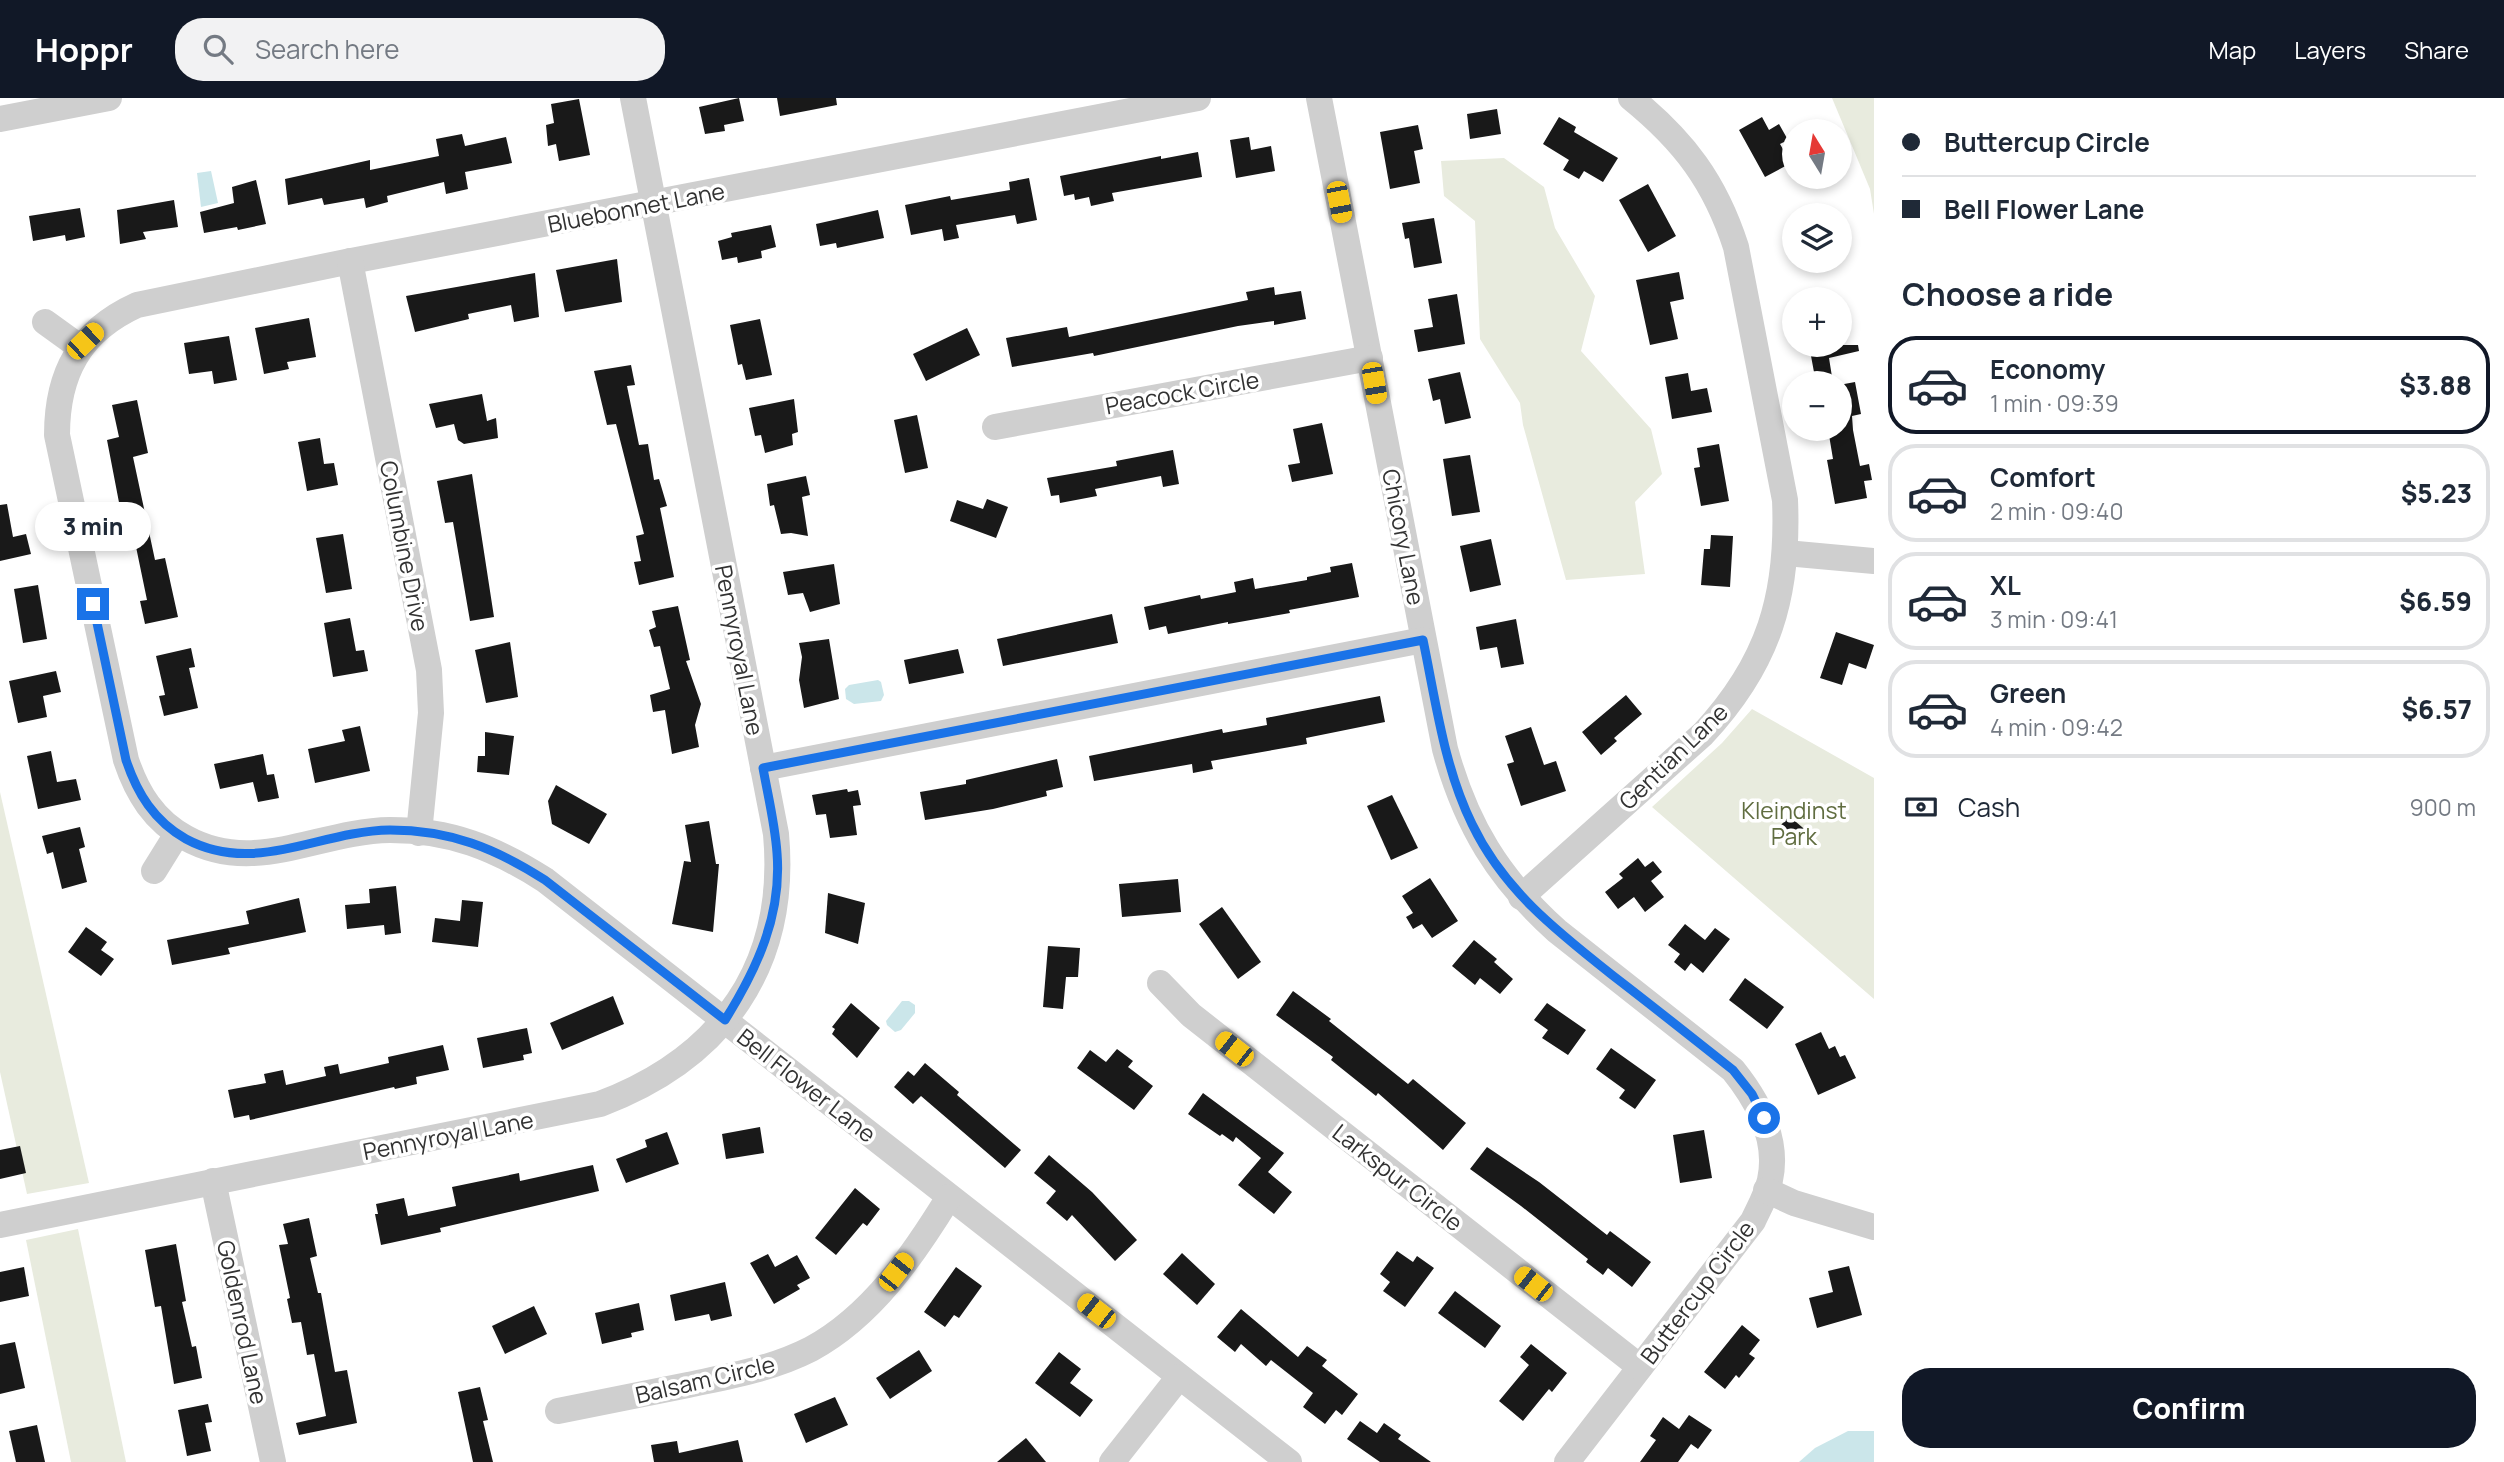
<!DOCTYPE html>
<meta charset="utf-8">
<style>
body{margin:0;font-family:Manrope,sans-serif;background:#f2f2f3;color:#1f2937;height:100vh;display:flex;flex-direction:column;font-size:26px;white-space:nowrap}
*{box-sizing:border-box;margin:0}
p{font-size:23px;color:#747a83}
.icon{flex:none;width:38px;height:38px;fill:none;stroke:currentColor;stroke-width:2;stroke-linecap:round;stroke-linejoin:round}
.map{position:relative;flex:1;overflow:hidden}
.panel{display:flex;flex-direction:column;background:#fff;width:630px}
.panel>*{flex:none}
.top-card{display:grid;align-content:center;height:154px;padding:0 28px;background:#fff}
.needle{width:46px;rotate:349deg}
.fabs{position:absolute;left:1782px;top:21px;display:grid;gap:14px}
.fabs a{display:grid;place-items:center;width:70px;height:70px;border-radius:50%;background:#fff;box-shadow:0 4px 10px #0003;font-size:35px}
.end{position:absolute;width:32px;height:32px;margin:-16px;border:9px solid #1a73e8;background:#fff;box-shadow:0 0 0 4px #fff}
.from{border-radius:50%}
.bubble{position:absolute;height:49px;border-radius:24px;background:#fff;box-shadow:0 4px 10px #0003;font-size:23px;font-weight:800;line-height:49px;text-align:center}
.car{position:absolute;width:21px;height:42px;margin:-21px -10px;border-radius:9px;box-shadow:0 0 5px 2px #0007;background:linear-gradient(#f5c518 24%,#345 0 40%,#f5c518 0 76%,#345 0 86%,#f5c518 0)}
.top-card b{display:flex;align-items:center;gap:24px;height:66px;font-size:26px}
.top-card b+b{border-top:2px solid #e0e1e3}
.top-card i{width:18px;height:18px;background:#1f2937}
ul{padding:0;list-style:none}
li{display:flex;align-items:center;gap:21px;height:98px;margin:0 14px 10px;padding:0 14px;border:4px solid #e0e1e3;border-radius:28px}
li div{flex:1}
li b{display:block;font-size:26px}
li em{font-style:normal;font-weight:800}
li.current{border-color:#111827}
li>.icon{width:63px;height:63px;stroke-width:1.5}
h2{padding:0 28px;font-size:32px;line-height:84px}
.pay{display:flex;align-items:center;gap:18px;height:77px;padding:0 28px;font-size:26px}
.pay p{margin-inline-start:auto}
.primary-button{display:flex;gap:14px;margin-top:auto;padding:14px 28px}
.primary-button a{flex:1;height:80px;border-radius:28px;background:#111827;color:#fff;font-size:28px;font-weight:800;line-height:80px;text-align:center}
header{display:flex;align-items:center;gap:42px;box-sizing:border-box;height:98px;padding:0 35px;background:#111827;color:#fff}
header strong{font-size:33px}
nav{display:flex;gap:38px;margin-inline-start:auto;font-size:24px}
.search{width:490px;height:63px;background:#f2f2f3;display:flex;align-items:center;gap:18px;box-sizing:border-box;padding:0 24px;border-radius:28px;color:#747a83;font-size:26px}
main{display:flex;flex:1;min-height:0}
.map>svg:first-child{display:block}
</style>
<header>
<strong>Hoppr</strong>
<div class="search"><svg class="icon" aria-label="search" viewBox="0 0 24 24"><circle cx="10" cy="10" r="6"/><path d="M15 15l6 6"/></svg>Search here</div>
<nav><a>Map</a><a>Layers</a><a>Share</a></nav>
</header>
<main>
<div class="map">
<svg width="1874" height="1364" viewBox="0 0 1874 1364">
<rect width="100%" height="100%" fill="#fff"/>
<g fill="#e8ebde">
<path d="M1832 0H1874V116L1870 91Z"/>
<path d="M1504 60 1544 89 1555 130 1595 198 1581 253 1651 331 1662 376 1635 404 1645 476 1566 482 1523 327 1520 305 1480 241 1475 123 1444 98 1441 63Z"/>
<path d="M1752 611 1874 680V901L1652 709 1722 645Z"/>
<path d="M0 694 89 1085 27 1096 0 974Z"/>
<path d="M78 1131 126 1364H71L26 1142Z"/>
</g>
<g fill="#cbe6ea">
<path d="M211 73 218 105 201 109 197 75Z"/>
<path d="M878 582 881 584 884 597 881 603 854 606 846 601 845 591 849 587Z"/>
<path d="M902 903H909L915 907V915L901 932 895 934 887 927 886 923Z"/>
<path d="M1848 1333H1874V1364H1799L1815 1350Z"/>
</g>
<g fill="#191919">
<path d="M739 0 744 23 724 27 725 33 705 36 699 9Z"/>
<path d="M777 0H836L837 7 780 18Z"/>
<path d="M579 1 590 57 559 63 556 46 548 48 546 27 554 25 551 6Z"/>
<path d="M1497 11 1501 36 1470 41 1467 16Z"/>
<path d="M1559 19 1576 29 1574 34 1618 60 1603 84 1584 73 1579 81 1563 72 1569 62 1543 46Z"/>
<path d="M1762 19 1769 32 1779 26 1788 42 1780 46 1791 65 1765 79 1739 32Z"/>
<path d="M1418 27 1423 51 1414 53 1420 85 1390 91 1380 34Z"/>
<path d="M462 36 465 48 506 39 512 65 465 74 468 91 446 96 444 84 387 98 388 104 366 110 364 100 324 107 322 100 288 107 285 81 370 62V72L439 58 436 41Z"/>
<path d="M1249 39 1251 52 1271 48 1275 73 1236 80 1230 42Z"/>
<path d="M1198 54 1202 79 1112 95 1114 103 1091 108 1089 99 1075 102 1074 96 1064 98 1060 78 1161 58V61Z"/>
<path d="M1029 80 1037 122 1017 126 1015 117 956 127 959 140 944 143 942 131 911 137 905 107 950 98 951 102 1010 92 1009 84Z"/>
<path d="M256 82 266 126 238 132 237 129 204 135 200 114 234 105 232 89Z"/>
<path d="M1648 86 1676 138 1648 154 1619 102Z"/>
<path d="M174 102 178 129 143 134 146 141 120 146 117 112Z"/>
<path d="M80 110 85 139 66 143 65 137 33 143 29 118Z"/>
<path d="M878 112 884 140 837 150 836 145 820 148 816 126Z"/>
<path d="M1434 120 1442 165 1414 170 1409 140 1405 141 1402 125Z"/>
<path d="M771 127 776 149 761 153 762 160 738 165 737 159 722 162 718 143 732 139 731 135Z"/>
<path d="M617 161 622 204 565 214 556 172Z"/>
<path d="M1679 174 1684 201 1670 204 1678 241 1650 247 1636 182Z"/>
<path d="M535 175 539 219 514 224 511 207 468 216 469 221 415 234 406 198Z"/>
<path d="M1274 189 1275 197 1301 193 1306 221 1274 227V223L1238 228 1094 258 1093 255 1012 269 1006 240 1067 229 1069 239 1248 202 1246 194Z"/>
<path d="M1457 196 1465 246 1418 254 1414 232 1433 229 1428 201Z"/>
<path d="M309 220 316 259 287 264 289 271 264 276 255 230Z"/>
<path d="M760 221 772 277 746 282 742 266 738 267 730 227Z"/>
<path d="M967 230 980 257 926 283 913 256Z"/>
<path d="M229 238 237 282 214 286 212 273 189 276 184 245Z"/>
<path d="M1809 247H1858L1859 253 1829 260 1833 285H1816Z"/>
<path d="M631 267 635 287 627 288 639 347 648 346 654 382 659 381 667 408 660 410 674 479 639 487 634 464 641 463 636 438 644 436 616 326 607 327 594 273Z"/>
<path d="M1460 274 1471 320 1445 326 1440 301 1433 303 1428 281Z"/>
<path d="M1688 275 1691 293 1707 290 1712 314 1672 321 1665 279Z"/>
<path d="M1855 284 1861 316 1852 318 1853 332 1860 368 1869 366 1872 382 1864 383 1867 400 1835 406 1827 362 1833 361 1828 331H1839V287Z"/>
<path d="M482 296 487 323 496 320 498 340 464 346 458 342 454 326 436 330 429 306Z"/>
<path d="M794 301 798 334 792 336 793 347 765 355 761 337 755 338 749 310Z"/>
<path d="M137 302 148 355 133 359 155 462 165 460 178 519 145 526 140 503 147 502 135 444 127 446 107 342 119 339 112 307Z"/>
<path d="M917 317 928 370 905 375 894 322Z"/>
<path d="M1322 325 1333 376 1292 384 1288 367 1300 365 1293 331Z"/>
<path d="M320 340 324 366 334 365 338 387 307 393 298 344Z"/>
<path d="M1719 346 1729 403 1701 408 1694 370 1700 369 1697 350Z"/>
<path d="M1173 352 1179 386 1163 389 1161 378 1095 391 1097 398 1060 405 1059 397 1051 398 1047 380 1117 368 1116 363Z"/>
<path d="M1470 357 1480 414 1452 418 1443 361Z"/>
<path d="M472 376 494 519 470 523 453 424 445 425 437 383Z"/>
<path d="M806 378 810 397 802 399 808 438 791 435 781 436 774 407 770 408 767 386Z"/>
<path d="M987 401 1008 409 996 440 950 423 957 402 983 411Z"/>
<path d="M7 406 13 439 26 436 31 456 0 463V407Z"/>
<path d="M343 436 352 491 326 495 316 440Z"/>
<path d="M1711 437 1733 438 1730 489 1701 487 1704 451H1710Z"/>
<path d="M1491 441 1501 487 1470 494 1460 448Z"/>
<path d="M1352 465 1359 499 1289 512 1290 515 1228 526V524L1168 536 1166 528 1149 532 1144 509 1200 497 1201 501 1236 494 1234 484 1253 480 1255 491 1307 482V479L1331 474 1330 469Z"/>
<path d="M834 466 840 506 810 514 803 495 788 497 783 474Z"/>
<path d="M38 487 47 541 23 545 14 491Z"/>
<path d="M678 508 690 562 686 563 701 606 695 627 699 649 672 656 665 612 653 614 650 597 670 591 660 548 654 549 649 532 656 529 652 513Z"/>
<path d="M1112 516 1118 545 1003 568 997 541Z"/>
<path d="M350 520 356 553 364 552 368 573 333 579 324 525Z"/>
<path d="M1516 521 1524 566 1501 570 1497 549 1480 552 1476 529Z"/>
<path d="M1836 534 1874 547 1866 571 1849 565 1842 587 1820 580Z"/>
<path d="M829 541 839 601 804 610 799 582 802 559 799 545Z"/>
<path d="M510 544 518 599 486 605 475 552Z"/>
<path d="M191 550 195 569 189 570 198 610 164 618 159 598 165 597 156 558Z"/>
<path d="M958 551 964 575 909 586 904 562Z"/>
<path d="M56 573 61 594 43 598 47 619 18 625 9 583Z"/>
<path d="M1626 597 1642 616 1614 640 1617 643 1601 657 1582 634Z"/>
<path d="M1380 598 1385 624 1306 640 1307 646 1211 663 1213 671 1193 675 1192 666 1094 683 1089 658 1222 631 1223 635 1267 627 1266 620Z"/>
<path d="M360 628 370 673 315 685 308 651 345 643 342 632Z"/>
<path d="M1531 629 1544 667 1556 663 1566 693 1521 708 1507 666 1514 664 1505 638Z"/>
<path d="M485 634 514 638 509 677 477 674 478 658H485Z"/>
<path d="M51 653 57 684 76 681 81 702 38 711 27 658Z"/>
<path d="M263 656 267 677 274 676 279 700 258 704 253 684 220 691 214 666Z"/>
<path d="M1057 661 1063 689 1046 693 1047 698 993 711 925 722 920 694 966 686V682Z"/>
<path d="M556 687 607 716 589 746 552 726 548 703Z"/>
<path d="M847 691 848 694 858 692 861 707 853 708 857 737 830 740 826 716 816 717 812 697Z"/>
<path d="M1392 697 1418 750 1391 762 1367 708Z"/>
<path d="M1789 718 1809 735 1795 751 1775 734Z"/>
<path d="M709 723 716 766H719L713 834 672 826 684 763 691 764 685 727Z"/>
<path d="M80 729 85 749 79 751 87 784 62 791 53 754 47 756 42 738Z"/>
<path d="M1638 760 1645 769 1653 763 1662 774 1651 783 1664 799 1645 814 1634 799 1618 811 1605 794 1623 780 1619 776Z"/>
<path d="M1430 780 1458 823 1432 840 1422 826 1413 831 1406 819 1413 815 1402 798Z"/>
<path d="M1178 781 1181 814 1122 819 1119 786Z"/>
<path d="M396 788 401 835 385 837 384 827 347 831 345 807 370 805 369 791Z"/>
<path d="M828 795 865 805 858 846 825 835Z"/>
<path d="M299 800 306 834 228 850 230 856 172 867 167 842 249 826 246 813Z"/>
<path d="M462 802 483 804 478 849 432 844 435 820 460 823Z"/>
<path d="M1222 809 1261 864 1238 881 1199 826Z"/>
<path d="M1685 826 1705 842 1715 830 1730 841 1703 875 1691 865 1685 873 1674 864 1680 856 1668 847Z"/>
<path d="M86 829 107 844 101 852 114 861 101 878 68 854Z"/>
<path d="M1474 842 1497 861 1494 864 1513 881 1500 896 1480 880 1475 887 1452 868Z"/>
<path d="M1048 848 1080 850 1078 879H1066L1063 911 1043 909Z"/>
<path d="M1745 880 1784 909 1767 931 1729 902Z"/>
<path d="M1293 893 1331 921 1329 923 1408 986 1413 981 1466 1025 1443 1052 1378 995 1376 998 1331 962 1333 959 1276 917Z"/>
<path d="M613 898 624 926 562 952 550 925Z"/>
<path d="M851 905 880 930 857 960 832 936 835 931 832 929Z"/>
<path d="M1547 905 1586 932 1568 957 1542 940 1548 932 1534 922Z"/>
<path d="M527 930 532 955 523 957 524 962 483 970 477 940Z"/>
<path d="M1821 934 1829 951 1835 948 1840 959 1845 957 1856 980 1818 997 1795 946Z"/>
<path d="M443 947 449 972 416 979 417 986 395 991 394 989 250 1022 249 1017 234 1020 228 992 266 985 264 976 283 972 286 987 326 978 324 969 338 966 340 976 389 965 388 959Z"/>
<path d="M1611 950 1656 982 1635 1011 1619 1000 1625 992 1596 971Z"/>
<path d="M1117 951 1133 963 1128 969 1153 988 1134 1012 1077 970 1090 952 1106 964Z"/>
<path d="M925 965 959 994 957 997 1021 1052 1005 1070 921 998 913 1006 894 989 908 973 914 978Z"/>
<path d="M1203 995 1284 1055 1268 1074 1292 1094 1274 1116 1238 1087 1261 1060 1236 1039 1233 1044 1222 1036 1220 1038 1188 1016Z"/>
<path d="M760 1029 764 1055 726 1061 722 1036Z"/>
<path d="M1704 1032 1712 1080 1680 1085 1673 1037Z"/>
<path d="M667 1034 679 1066 626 1085 616 1061 647 1049 645 1042Z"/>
<path d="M20 1048 26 1075 0 1081V1052Z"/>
<path d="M1487 1049 1539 1084 1607 1137 1610 1133 1651 1164 1632 1189 1608 1170 1603 1177 1586 1164 1588 1161 1521 1108 1470 1071Z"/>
<path d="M1049 1057 1092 1094 1137 1142 1115 1163 1072 1117 1067 1123 1046 1105 1056 1093 1034 1075Z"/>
<path d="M593 1067 599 1093 440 1130 441 1134 381 1147 375 1116H378L376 1106 404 1100 408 1118 456 1108 452 1089 519 1075 520 1083Z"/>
<path d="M855 1090 880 1111 867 1128 863 1125 836 1157 815 1140Z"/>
<path d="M309 1120 317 1158 310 1160 318 1195H321L335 1274 347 1272 357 1325 299 1337 296 1325 326 1318 314 1256 307 1257 301 1224 292 1225 287 1201 290 1200 279 1147 288 1146 283 1126Z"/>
<path d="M176 1146 186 1203 182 1204 192 1249 196 1248 202 1280 174 1286 161 1208 155 1209 145 1152Z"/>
<path d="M1397 1153 1413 1164 1417 1158 1434 1170 1405 1209 1383 1193 1390 1184 1380 1176Z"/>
<path d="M1182 1155 1215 1186 1197 1207 1163 1176Z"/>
<path d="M768 1156 775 1169 797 1157 810 1180 797 1187 800 1191 774 1206 750 1165Z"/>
<path d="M1849 1168 1862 1217 1817 1230 1809 1200 1833 1194 1828 1173Z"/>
<path d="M24 1169 29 1198 0 1204V1174Z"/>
<path d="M956 1169 982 1188 959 1220 954 1217 945 1229 924 1214Z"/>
<path d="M725 1184 732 1218 711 1223 709 1216 675 1223 670 1197Z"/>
<path d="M1455 1193 1501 1228 1485 1250 1438 1215Z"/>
<path d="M639 1205 644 1232 631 1235 632 1239 602 1246 595 1215Z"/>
<path d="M534 1208 547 1236 505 1256 492 1228Z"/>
<path d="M1241 1211 1298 1259 1307 1248 1327 1262 1322 1268 1358 1296 1342 1317 1336 1312 1325 1326 1303 1309 1313 1295 1271 1262 1266 1268 1241 1246 1235 1254 1217 1239Z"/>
<path d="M1742 1227 1760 1242 1749 1256 1755 1260 1739 1280 1736 1277 1725 1291 1704 1274Z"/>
<path d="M15 1244 25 1290 0 1296V1247Z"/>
<path d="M1531 1246 1567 1275 1552 1294 1549 1291 1523 1323 1499 1303 1529 1267 1520 1259Z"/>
<path d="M919 1252 932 1273 890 1301 876 1280Z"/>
<path d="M1059 1254 1081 1271 1070 1285 1093 1302 1080 1319 1035 1285Z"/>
<path d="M480 1289 488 1322 483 1323 493 1364H473L458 1294Z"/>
<path d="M835 1299 848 1327 806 1345 794 1316Z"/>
<path d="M208 1306 212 1324 205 1325 211 1353 187 1358 178 1312Z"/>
<path d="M1689 1317 1712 1332 1698 1351 1691 1346 1678 1364H1640L1656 1342 1650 1338 1663 1319 1679 1331Z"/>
<path d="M1360 1323 1377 1335 1384 1325 1401 1337 1398 1341 1431 1364H1380L1347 1341Z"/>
<path d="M37 1327 45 1364H16L9 1333Z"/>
<path d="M1026 1340 1046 1364H997Z"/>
<path d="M738 1342 743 1364H654L651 1347 677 1343 679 1355Z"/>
</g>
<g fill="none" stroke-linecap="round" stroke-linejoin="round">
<g stroke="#cfcfcf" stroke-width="26">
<path d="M1198 0 346 164 137 207C80 233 57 275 57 337L126 662C137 695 154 723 186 740 255 778 318 733 390 732 450 732 495 750 545 782L1289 1364"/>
<path d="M1319 0 1445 651C1466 727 1498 780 1557 833L1733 972C1758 1003 1779 1041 1770 1082 1767 1096 1759 1110 1753 1123L1567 1364"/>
<path d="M0 21 109 0"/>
<path d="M350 163 429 572 431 615 419 735"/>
<path d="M45 224 81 250"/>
<path d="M995 329 1370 260"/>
<path d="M1786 455 1874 463"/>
<path d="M763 670 1423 542"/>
<path d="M154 773 177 736"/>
<path d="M1521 799 1703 636C1769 565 1789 498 1785 402L1736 149C1715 84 1684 43 1631 0"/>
<path d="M1160 885 1191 917 1640 1269"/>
<path d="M213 1083 273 1364"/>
<path d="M1766 1092 1794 1105 1874 1129"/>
<path d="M0 1127 600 1006C722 960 788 868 776 736L633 0"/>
<path d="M558 1313C601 1304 645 1296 688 1287 730 1278 772 1271 811 1251 872 1218 914 1156 949 1099"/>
<path d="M1112 1364 1179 1279"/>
</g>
</g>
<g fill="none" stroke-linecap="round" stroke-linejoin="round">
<path stroke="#1a73e8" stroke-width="9" d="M93 506 126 662C137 695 154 723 186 741 255 778 318 733 390 732 450 732 495 750 545 782L725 922C757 871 782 817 777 755 775 726 768 698 763 670L1423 542C1436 604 1444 669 1472 726 1504 793 1559 835 1616 880 1655 910 1694 941 1733 972L1752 996 1764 1020"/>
</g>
<g text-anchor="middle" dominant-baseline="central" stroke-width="7" stroke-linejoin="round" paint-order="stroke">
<g font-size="23" fill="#323232" stroke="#fff">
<text transform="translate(636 109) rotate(-11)">Bluebonnet Lane</text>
<text transform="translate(1182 294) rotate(-10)">Peacock Circle</text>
<text transform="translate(1404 439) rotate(79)">Chicory Lane</text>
<text transform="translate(405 448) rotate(79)">Columbine Drive</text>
<text transform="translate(740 552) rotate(79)">Pennyroyal Lane</text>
<text transform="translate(1673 658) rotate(-44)">Gentian Lane</text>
<text transform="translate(807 987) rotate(38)">Bell Flower Lane</text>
<text transform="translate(448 1037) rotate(-11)">Pennyroyal Lane</text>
<text transform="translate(1398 1079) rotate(38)">Larkspur Circle</text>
<text transform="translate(1697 1194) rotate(-53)">Buttercup Circle</text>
<text transform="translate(243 1224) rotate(78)">Goldenrod Lane</text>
<text transform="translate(705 1281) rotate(-13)">Balsam Circle</text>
</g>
<g font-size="23" fill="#606d40" stroke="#fff">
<text x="1794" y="712">Kleindinst<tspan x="1794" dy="26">Park</tspan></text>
</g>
</g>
</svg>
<div class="fabs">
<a><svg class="needle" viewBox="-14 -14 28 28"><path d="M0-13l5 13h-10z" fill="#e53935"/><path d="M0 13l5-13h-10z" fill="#747a83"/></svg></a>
<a><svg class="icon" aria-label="layers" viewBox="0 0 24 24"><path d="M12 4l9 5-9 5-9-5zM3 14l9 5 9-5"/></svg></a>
<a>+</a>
<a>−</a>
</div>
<i class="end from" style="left:1764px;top:1020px"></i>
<i class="end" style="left:93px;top:506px"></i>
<div class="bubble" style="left:35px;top:404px;width:116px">3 min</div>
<i class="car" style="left:1339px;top:104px;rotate:169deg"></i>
<i class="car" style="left:85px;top:243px;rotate:46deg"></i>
<i class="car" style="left:1374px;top:285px;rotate:170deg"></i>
<i class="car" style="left:1234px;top:951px;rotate:308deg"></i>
<i class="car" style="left:896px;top:1174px;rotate:38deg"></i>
<i class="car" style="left:1533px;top:1186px;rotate:308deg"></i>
<i class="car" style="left:1096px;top:1213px;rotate:308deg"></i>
</div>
<section class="panel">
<div class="top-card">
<b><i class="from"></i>Buttercup Circle</b>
<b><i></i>Bell Flower Lane</b>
</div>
<h2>Choose a ride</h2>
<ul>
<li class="current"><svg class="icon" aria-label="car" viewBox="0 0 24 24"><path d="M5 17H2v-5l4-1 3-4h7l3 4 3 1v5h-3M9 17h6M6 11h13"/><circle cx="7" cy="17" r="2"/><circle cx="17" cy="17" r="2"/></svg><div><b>Economy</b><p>1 min · 09:39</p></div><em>$3.88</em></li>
<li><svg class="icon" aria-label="car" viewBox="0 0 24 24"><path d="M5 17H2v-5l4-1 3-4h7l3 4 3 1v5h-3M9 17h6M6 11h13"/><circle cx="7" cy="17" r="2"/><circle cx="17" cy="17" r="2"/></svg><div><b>Comfort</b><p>2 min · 09:40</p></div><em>$5.23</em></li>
<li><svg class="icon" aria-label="car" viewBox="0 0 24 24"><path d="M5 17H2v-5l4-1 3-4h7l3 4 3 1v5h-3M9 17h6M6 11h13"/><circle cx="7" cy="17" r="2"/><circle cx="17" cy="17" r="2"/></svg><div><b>XL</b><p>3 min · 09:41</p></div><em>$6.59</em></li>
<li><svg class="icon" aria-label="car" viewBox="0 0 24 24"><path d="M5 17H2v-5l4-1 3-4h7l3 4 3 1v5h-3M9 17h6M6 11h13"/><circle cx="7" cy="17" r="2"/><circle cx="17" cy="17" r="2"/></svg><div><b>Green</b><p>4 min · 09:42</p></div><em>$6.57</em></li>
</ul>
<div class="pay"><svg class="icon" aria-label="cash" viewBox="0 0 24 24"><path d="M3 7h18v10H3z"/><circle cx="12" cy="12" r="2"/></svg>Cash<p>900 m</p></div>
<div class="primary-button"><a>Confirm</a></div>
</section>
</main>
